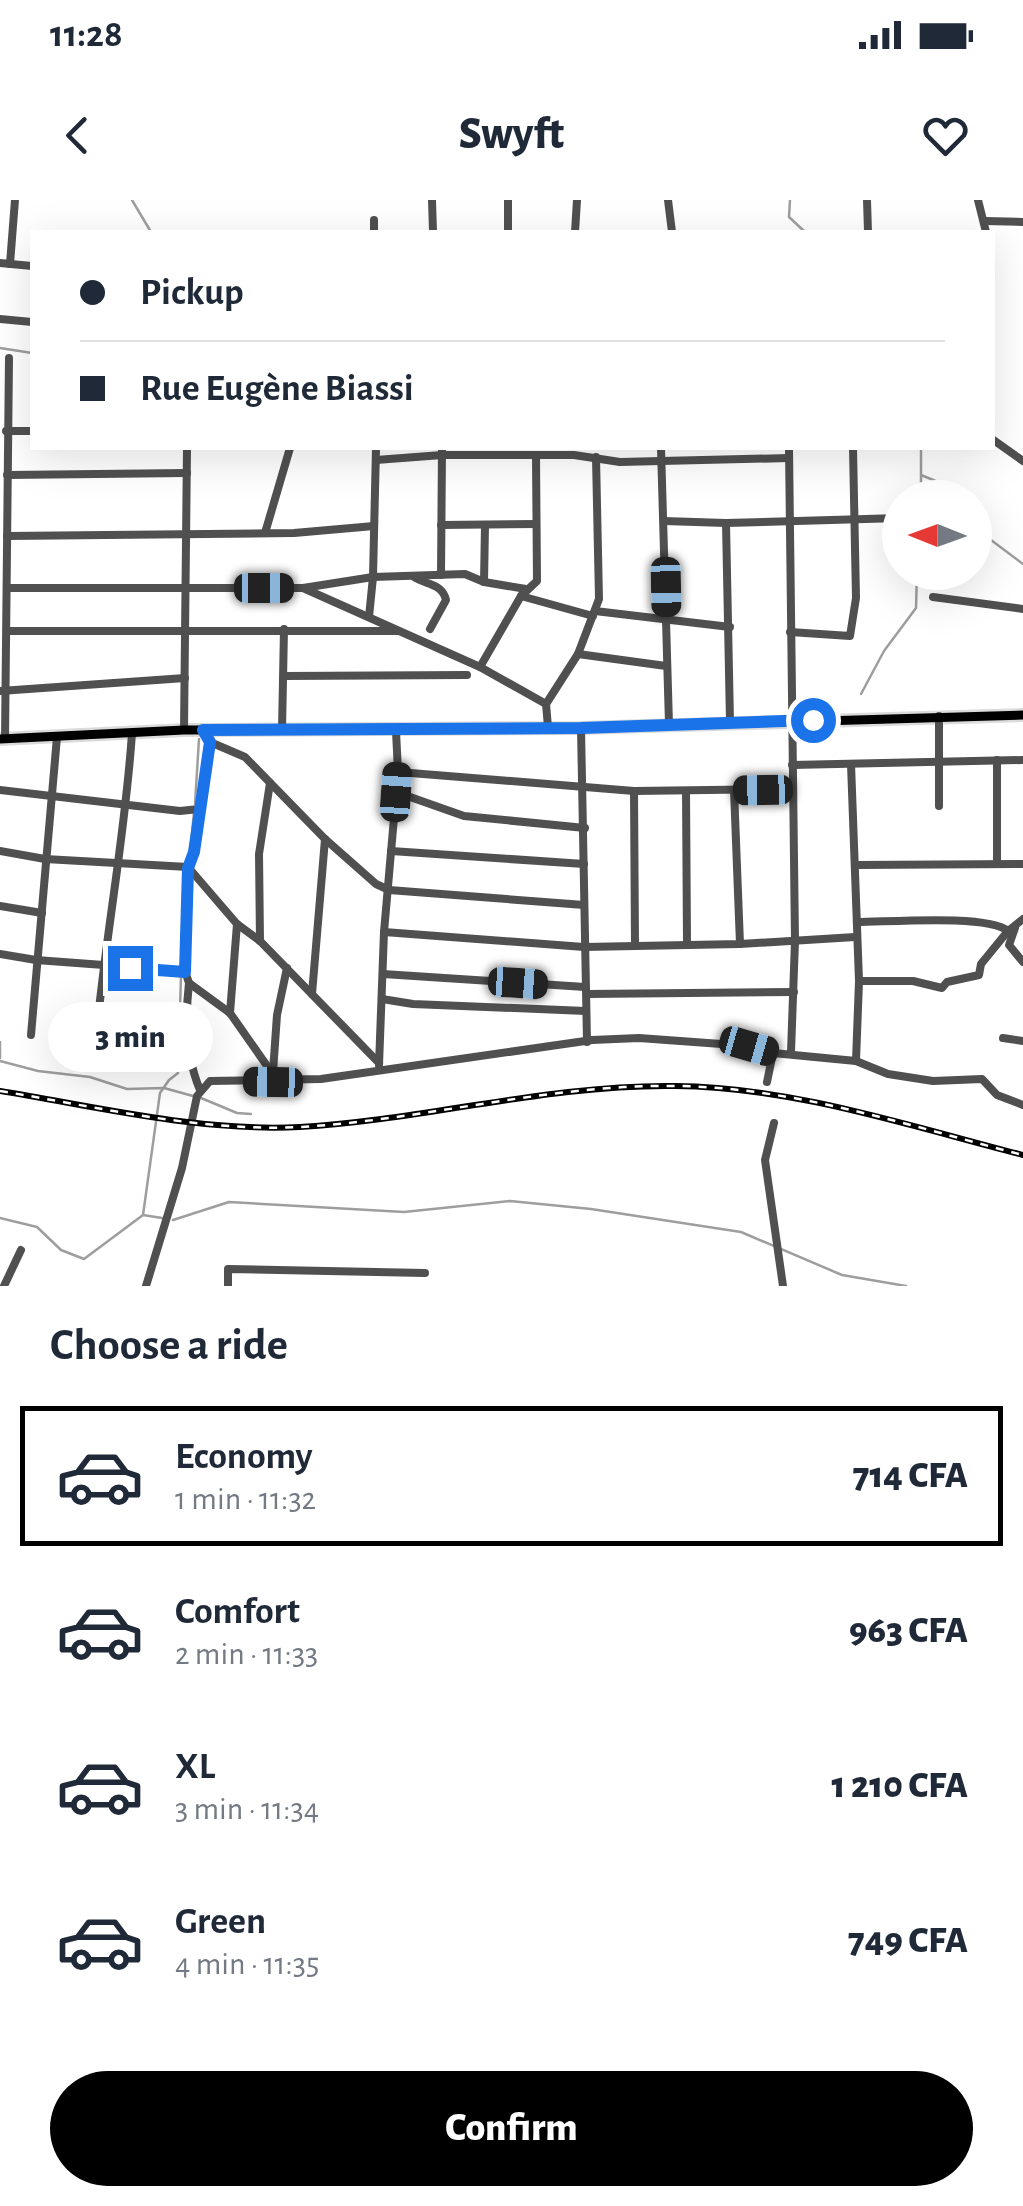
<!DOCTYPE html>
<meta charset="utf-8">
<style>
body{margin:0;font-family:"Alegreya Sans",sans-serif;background:#f6f6f7;color:#1f2937;height:100vh;display:flex;flex-direction:column;font-size:38px;white-space:nowrap}
*{box-sizing:border-box;margin:0}
p{font-size:32px;color:#747a83}
.icon{flex:none;width:55px;height:55px;fill:none;stroke:currentColor;stroke-width:2;stroke-linecap:round;stroke-linejoin:round}
.map{position:relative;height:1086px;overflow:hidden}
.sheet{display:flex;flex-direction:column;background:#fff;flex:1}
.sheet>*{flex:none}
.hud{position:absolute;left:30px;top:30px;width:965px;height:220px;border-radius:0px;box-shadow:0 10px 40px #0002;display:grid;align-content:center;height:220px;padding:0 50px;background:#fff}
.needle{width:65px;rotate:271deg}
.tools{position:absolute;left:882px;top:280px;display:grid;gap:20px}
.tools a{display:grid;place-items:center;width:110px;height:110px;border-radius:50%;background:#fff;box-shadow:0 10px 40px #0002;font-size:50px}
.end{position:absolute;width:45px;height:45px;margin:-22px;border:12px solid #1a73e8;background:#fff;box-shadow:0 0 0 5px #fff}
.from{border-radius:50%}
.bubble{position:absolute;height:70px;border-radius:35px;background:#fff;box-shadow:0 10px 40px #0002;font-size:32px;font-weight:800;line-height:70px;text-align:center}
.car{position:absolute;width:30px;height:60px;margin:-30px -15px;border-radius:12px;box-shadow:0 0 8px 2px #0007;background:linear-gradient(#222 24%,#8ab4d8 0 40%,#222 0 76%,#8ab4d8 0 86%,#222 0)}
.hud b{display:flex;align-items:center;gap:35px;height:95px;font-size:38px}
.hud b+b{border-top:2px solid #e0e1e3}
.hud i{width:25px;height:25px;background:#1f2937}
ul{padding:0;list-style:none}
li{display:flex;align-items:center;gap:30px;height:140px;margin:0 20px 15px;padding:0 30px;border:5px solid transparent;border-radius:0px}
li div{flex:1}
li b{display:block;font-size:38px}
li em{font-style:normal;font-weight:800}
li.active{border-color:#000}
li>.icon{width:90px;height:90px;stroke-width:1.5}
h2{padding:0 50px;font-size:45px;line-height:120px}
.primary-button{display:flex;gap:20px;margin-top:auto;padding:20px 50px}
.primary-button a{flex:1;height:115px;border-radius:60px;background:#000;color:#fff;font-size:40px;font-weight:800;line-height:115px;text-align:center}
.status{display:flex;justify-content:space-between;align-items:center;height:70px;padding:0 50px;background:#fff;direction:ltr}
.status svg{height:28px;fill:currentColor}
header{display:flex;justify-content:space-between;align-items:center;height:130px;padding:0 50px;background:#fff;font-size:45px;font-weight:800}
.map>svg:first-child{display:block}
</style>
<div class="status"><b>11:28</b><svg viewBox="0 0 49 12"><path d="M0 12V9h3v3zM5 12V6h3v6zM10 12V3h3v9zM15 12V0h3v12zM26 1h20v11H26zM47 4h2v5h-2z"/></svg></div>
<header><svg class="icon" aria-label="back" viewBox="0 0 24 24"><path d="M15 5l-7 7 7 7"/></svg>Swyft<svg class="icon" aria-label="heart" viewBox="0 0 24 24"><path d="M12 20l-8-8c-3-5 5-10 8-4 3-6 11-1 8 4z"/></svg></header>
<div class="map">
<svg width="1023" height="1086" viewBox="0 0 1023 1086">
<rect width="100%" height="100%" fill="#fff"/>
<g fill="none" stroke-linecap="round" stroke-linejoin="round">
<g stroke="#9e9e9e" stroke-width="2.5">
<path d="M132 0 151 32"/>
<path d="M790 0 789 17 805 32"/>
<path d="M0 148 32 153"/>
<path d="M921 248V275L938 282 951 298"/>
<path d="M921 275V298"/>
<path d="M975 328 1023 364"/>
<path d="M861 494 884 451 916 408 917 372"/>
<path d="M195 604 199 539"/>
<path d="M190 654 194 612"/>
<path d="M0 842V858"/>
<path d="M0 861 38 871 90 877 127 889 164 888 193 896"/>
<path d="M201 898 237 913 251 914"/>
<path d="M143 1015 160 893 169 880 178 873 181 776"/>
<path d="M0 1018 37 1027 61 1050 84 1059 143 1015 162 1018"/>
<path d="M173 1020 229 1002 404 1012 510 1001 591 1009 741 1032 842 1075 906 1086"/>
</g>
<defs>
<path id="major" d="M0 539 184 530 581 528 1023 515"/>
</defs>
<use href="#major" stroke="#dbdbdb" stroke-width="14"/>
<g stroke="#505050" stroke-width="8">
<path d="M432 0 433 32"/>
<path d="M508 0V32"/>
<path d="M668 0 672 32"/>
<path d="M867 0 868 32"/>
<path d="M978 0 986 32"/>
<path d="M374 20V32"/>
<path d="M985 21 1023 22"/>
<path d="M575 32 577 0"/>
<path d="M0 63 32 66"/>
<path d="M10 64 15 0"/>
<path d="M0 119 32 122"/>
<path d="M6 231H32"/>
<path d="M992 239 1023 261"/>
<path d="M661 248 669 524"/>
<path d="M789 248 795 741 791 852"/>
<path d="M376 260 442 255H574L620 262 789 258"/>
<path d="M7 275 187 273"/>
<path d="M664 321 726 323 900 318"/>
<path d="M726 323 730 522"/>
<path d="M441 325 536 324"/>
<path d="M265 333 290 248"/>
<path d="M7 336 294 333 374 326"/>
<path d="M441 375 442 248"/>
<path d="M414 377C426 385 442 383 446 400L430 429"/>
<path d="M484 382 485 325"/>
<path d="M8 388H303L480 467 546 504 548 527"/>
<path d="M303 388 373 377 465 374 484 382 526 389"/>
<path d="M521 396 593 416"/>
<path d="M933 397 1023 409"/>
<path d="M595 411 730 427"/>
<path d="M369 417 373 377 376 248"/>
<path d="M7 431H398"/>
<path d="M790 432 850 436 856 398 853 248"/>
<path d="M578 454 666 466"/>
<path d="M480 467 521 396 537 381 536 256"/>
<path d="M284 476 467 475"/>
<path d="M0 491 185 478"/>
<path d="M546 504 578 454 599 399 596 257"/>
<path d="M939 516V606"/>
<path d="M581 528 587 842"/>
<path d="M184 530 187 248"/>
<path d="M203 530 210 542 194 652 188 667 185 771 189 783 230 813 272 873"/>
<path d="M282 530 284 429"/>
<path d="M5 539 9 158"/>
<path d="M210 542 245 557 325 639 376 684 389 690 584 705"/>
<path d="M997 560V664"/>
<path d="M851 564 859 781 856 861"/>
<path d="M792 565 1023 560"/>
<path d="M398 572 634 591 792 589"/>
<path d="M0 590 180 611 199 609"/>
<path d="M734 590 740 744"/>
<path d="M634 591 635 746"/>
<path d="M686 591 687 745"/>
<path d="M396 592 464 616 585 628"/>
<path d="M0 651 45 659 188 667 237 724 260 741 379 863"/>
<path d="M391 651 584 664"/>
<path d="M856 665 1023 664"/>
<path d="M0 706 42 713"/>
<path d="M857 722C888 722 988 714 1008 731L1023 719"/>
<path d="M1015 728 1009 745 1023 762"/>
<path d="M384 732 584 747 740 744 855 737"/>
<path d="M260 741 259 654 270 583"/>
<path d="M0 754 36 760 185 771"/>
<path d="M383 774 585 787"/>
<path d="M859 781H913L942 788 947 782 979 775 981 764 1008 731"/>
<path d="M189 783C185 818 186 857 200 890"/>
<path d="M312 794 325 639"/>
<path d="M587 794 794 792"/>
<path d="M382 799 413 804 586 811"/>
<path d="M230 813 237 724"/>
<path d="M31 835 57 537"/>
<path d="M1003 838 1023 841"/>
<path d="M95 849C104 743 125 639 132 533"/>
<path d="M379 865 384 732 398 572 396 531"/>
<path d="M273 872 277 815 287 768"/>
<path d="M767 882 773 853"/>
<path d="M774 923 765 960 783 1086"/>
<path d="M4 1086 21 1050"/>
<path d="M146 1086 182 968 197 896 210 881 321 879 592 840 639 838 749 846 773 853 856 861 888 874 933 881 982 879 997 895 1023 905"/>
<path d="M228 1086V1069L425 1073"/>
</g>
<use href="#major" stroke="#000" stroke-width="9"/>
<defs>
<path id="rail" d="M0 891C99 907 199 932 300 927 425 920 549 884 675 886 794 887 909 926 1023 955"/>
</defs>
<use href="#rail" stroke="#000" stroke-width="6"/>
<use href="#rail" stroke="#fff" stroke-width="2.5" stroke-dasharray="8" stroke-linecap="butt"/>
</g>
<g fill="none" stroke-linecap="round" stroke-linejoin="round">
<path stroke="#1a73e8" stroke-width="12" d="M130 768 185 772 188 668 194 652 210 542 203 530 581 528 813 520"/>
</g>
</svg>
<div class="tools">
<a><svg class="needle" viewBox="-14 -14 28 28"><path d="M0-13l5 13h-10z" fill="#e53935"/><path d="M0 13l5-13h-10z" fill="#747a83"/></svg></a>
</div>
<i class="end from" style="left:813px;top:520px"></i>
<i class="end" style="left:130px;top:768px"></i>
<div class="bubble" style="left:48px;top:802px;width:165px">3 min</div>
<i class="car" style="left:666px;top:387px;rotate:179deg"></i>
<i class="car" style="left:264px;top:388px;rotate:90deg"></i>
<i class="car" style="left:763px;top:590px;rotate:269deg"></i>
<i class="car" style="left:396px;top:592px;rotate:4deg"></i>
<i class="car" style="left:518px;top:783px;rotate:94deg"></i>
<i class="car" style="left:749px;top:846px;rotate:106deg"></i>
<i class="car" style="left:273px;top:882px;rotate:271deg"></i>
<div class="hud">
<b><i class="from"></i>Pickup</b>
<b><i></i>Rue Eugène Biassi</b>
</div>
</div>
<section class="sheet">
<h2>Choose a ride</h2>
<ul>
<li class="active"><svg class="icon" aria-label="car" viewBox="0 0 24 24"><path d="M5 17H2v-5l4-1 3-4h7l3 4 3 1v5h-3M9 17h6M6 11h13"/><circle cx="7" cy="17" r="2"/><circle cx="17" cy="17" r="2"/></svg><div><b>Economy</b><p>1 min · 11:32</p></div><em>714 CFA</em></li>
<li><svg class="icon" aria-label="car" viewBox="0 0 24 24"><path d="M5 17H2v-5l4-1 3-4h7l3 4 3 1v5h-3M9 17h6M6 11h13"/><circle cx="7" cy="17" r="2"/><circle cx="17" cy="17" r="2"/></svg><div><b>Comfort</b><p>2 min · 11:33</p></div><em>963 CFA</em></li>
<li><svg class="icon" aria-label="car" viewBox="0 0 24 24"><path d="M5 17H2v-5l4-1 3-4h7l3 4 3 1v5h-3M9 17h6M6 11h13"/><circle cx="7" cy="17" r="2"/><circle cx="17" cy="17" r="2"/></svg><div><b>XL</b><p>3 min · 11:34</p></div><em>1 210 CFA</em></li>
<li><svg class="icon" aria-label="car" viewBox="0 0 24 24"><path d="M5 17H2v-5l4-1 3-4h7l3 4 3 1v5h-3M9 17h6M6 11h13"/><circle cx="7" cy="17" r="2"/><circle cx="17" cy="17" r="2"/></svg><div><b>Green</b><p>4 min · 11:35</p></div><em>749 CFA</em></li>
</ul>
<div class="primary-button"><a>Confirm</a></div>
</section>
